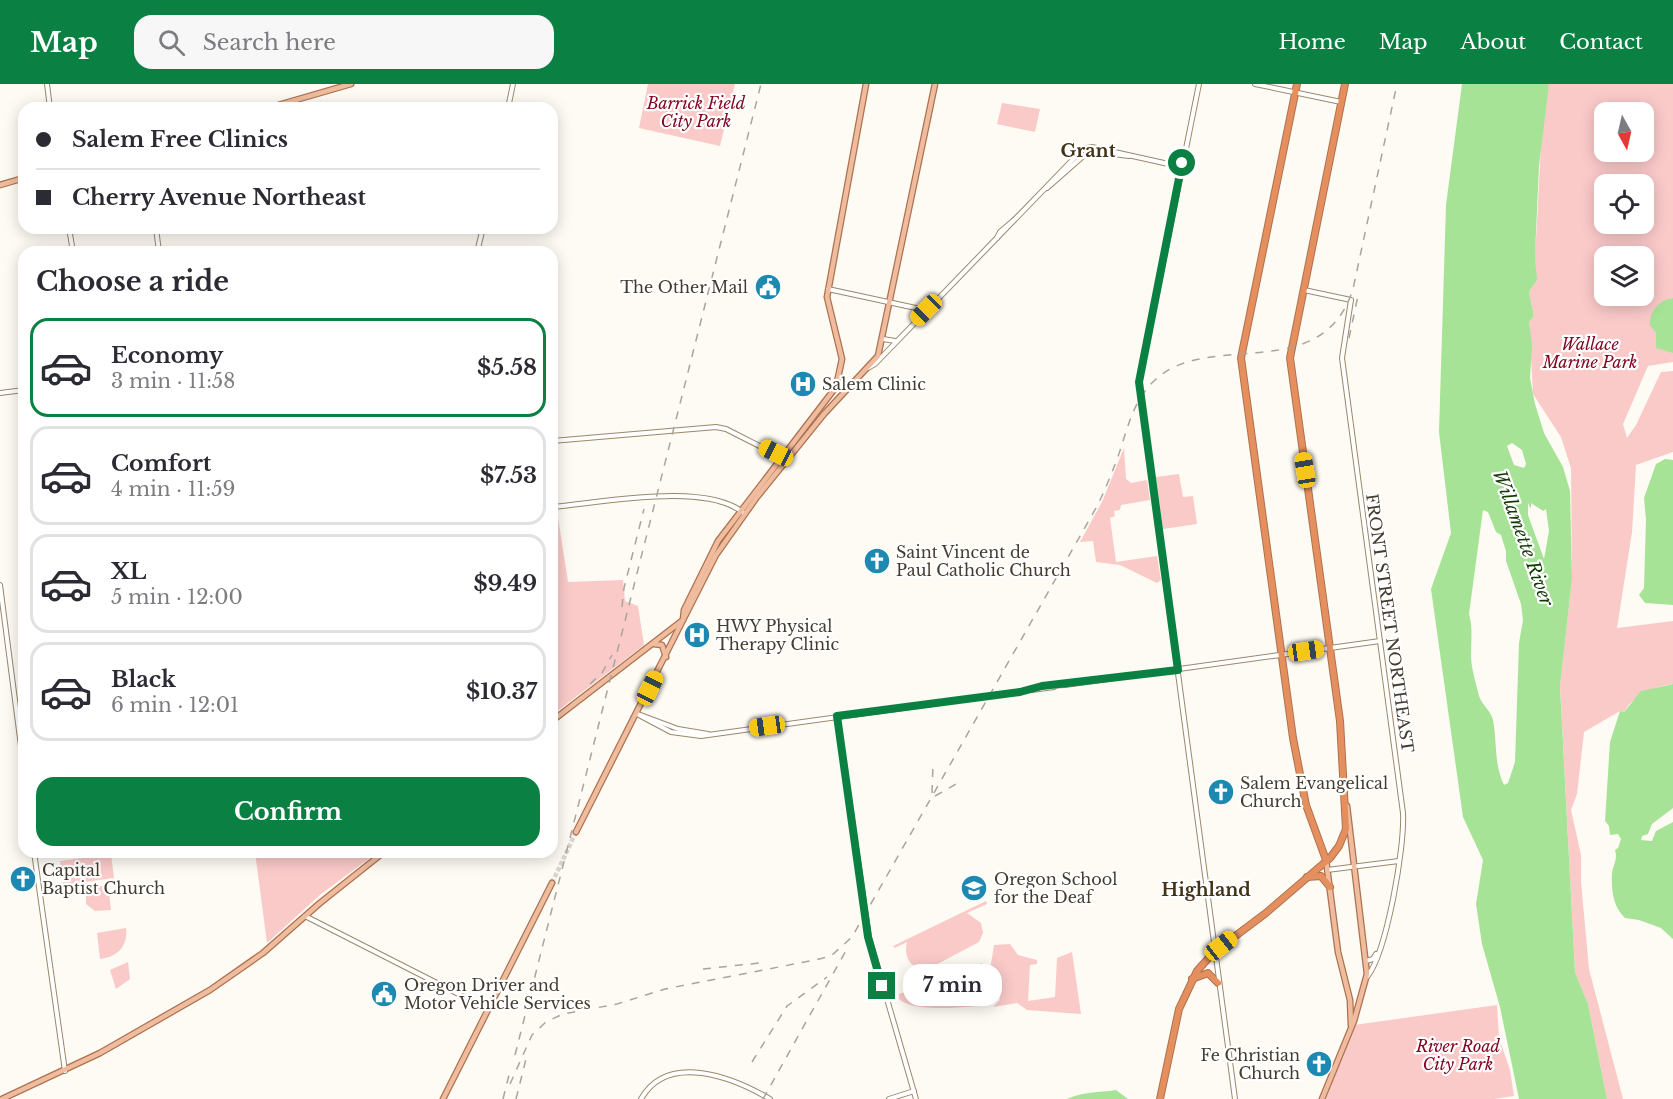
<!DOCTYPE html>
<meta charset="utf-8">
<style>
body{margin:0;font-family:"Libre Baskerville",serif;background:#f7f7f7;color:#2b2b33;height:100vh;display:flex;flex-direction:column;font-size:22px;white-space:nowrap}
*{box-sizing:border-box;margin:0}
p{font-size:20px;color:#7c7c81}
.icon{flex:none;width:33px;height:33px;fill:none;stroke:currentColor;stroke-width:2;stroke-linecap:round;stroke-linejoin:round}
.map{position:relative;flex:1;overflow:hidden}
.panel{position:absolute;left:18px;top:162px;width:540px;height:612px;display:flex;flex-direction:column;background:#fff;border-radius:18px;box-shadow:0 3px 15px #0003}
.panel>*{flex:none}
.guide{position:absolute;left:18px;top:18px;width:540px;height:132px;border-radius:18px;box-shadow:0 3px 15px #0003;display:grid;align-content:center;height:132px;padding:0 18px;background:#fff}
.needle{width:39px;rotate:172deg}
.controls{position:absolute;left:1594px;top:18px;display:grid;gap:12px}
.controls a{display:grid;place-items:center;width:60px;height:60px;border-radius:12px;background:#fff;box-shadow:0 3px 15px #0003;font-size:30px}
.end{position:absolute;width:27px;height:27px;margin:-14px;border:8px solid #0b8043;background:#fff;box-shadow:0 0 0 3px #fff}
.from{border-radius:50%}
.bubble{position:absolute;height:42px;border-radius:18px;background:#fff;box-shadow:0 3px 15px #0003;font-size:20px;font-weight:800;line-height:42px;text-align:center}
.car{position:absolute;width:18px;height:36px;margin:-18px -9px;border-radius:8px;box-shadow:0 0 4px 2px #0007;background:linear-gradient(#f5c518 24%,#345 0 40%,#f5c518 0 76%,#345 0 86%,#f5c518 0)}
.guide b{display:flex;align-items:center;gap:21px;height:57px;font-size:22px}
.guide b+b{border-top:2px solid #e1e1e2}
.guide i{width:15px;height:15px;background:#2b2b33}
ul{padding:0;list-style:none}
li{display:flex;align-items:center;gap:18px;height:99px;margin:0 12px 9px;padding:0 6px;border:3px solid #e1e1e2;border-radius:18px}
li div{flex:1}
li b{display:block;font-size:22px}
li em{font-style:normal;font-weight:800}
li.on{border-color:#0b8043}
li>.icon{width:54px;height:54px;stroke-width:1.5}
h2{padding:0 18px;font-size:27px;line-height:72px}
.cta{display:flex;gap:12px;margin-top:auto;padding:12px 18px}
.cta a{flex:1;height:69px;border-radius:18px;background:#0b8043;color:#fff;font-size:24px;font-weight:800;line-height:69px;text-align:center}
header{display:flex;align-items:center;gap:36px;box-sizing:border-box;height:84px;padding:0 30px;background:#0b8043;color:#fff}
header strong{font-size:28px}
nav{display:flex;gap:33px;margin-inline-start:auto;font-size:21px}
.search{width:420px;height:54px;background:#f7f7f7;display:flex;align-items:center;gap:15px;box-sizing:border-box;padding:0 21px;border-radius:18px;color:#7c7c81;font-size:22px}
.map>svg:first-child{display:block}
</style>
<header>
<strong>Map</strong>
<div class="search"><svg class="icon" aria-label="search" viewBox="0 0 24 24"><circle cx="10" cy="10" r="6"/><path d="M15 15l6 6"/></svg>Search here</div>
<nav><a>Home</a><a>Map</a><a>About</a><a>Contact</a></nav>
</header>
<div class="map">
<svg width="1673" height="1015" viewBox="0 0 1673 1015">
<rect width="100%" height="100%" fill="#fefaf4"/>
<g fill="#facac9" fill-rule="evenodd">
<path d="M648 0H735L720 62 639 44Z"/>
<path d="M1549 0H1673V278L1648 282 1623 340 1627 354 1636 341 1661 288 1673 287V368L1636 381 1632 448 1617 544 1673 537V600C1653 603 1634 610 1624 628L1620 627 1584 648 1577 710 1571 726 1581 771V798L1589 885 1623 1015H1607L1588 920 1575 888 1560 601 1572 495 1571 384 1561 353 1533 310 1529 238 1534 232 1529 208C1541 195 1534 183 1535 168 1540 112 1538 56 1549 0ZM1605 28H1644V68H1605ZM1605 100H1644V140H1605ZM1605 172H1644V212H1605Z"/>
<path d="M1002 19 1040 25 1035 48 997 40Z"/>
<path d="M1124 364 1126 395 1131 399 1147 396 1150 416 1121 421 1120 426 1114 427 1115 432 1110 434 1116 478 1157 472 1161 496 1157 499 1120 481 1096 478 1093 457 1080 458 1102 418Z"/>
<path d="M1179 390 1183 413 1193 412 1197 440 1163 445 1156 393Z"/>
<path d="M557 427 568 498 623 496 625 517 638 522 644 561 552 631V428Z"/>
<path d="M255 768H378L321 810 267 859Z"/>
<path d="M111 770 114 794 63 801 60 777Z"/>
<path d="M96 802H108L111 826 95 827 86 820V807Z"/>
<path d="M986 817 987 820 967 829 981 839 983 849 979 858 930 884C912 888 903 874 907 858L895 864 893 862Z"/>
<path d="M126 844C128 862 118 873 100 875L97 849Z"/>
<path d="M1010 860 1018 871 1037 876V880L1030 881 1028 917 1055 913 1057 874 1072 868 1081 930 1027 926 1017 919 993 923 1000 916 994 890 990 886 994 861Z"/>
<path d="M128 878 130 895 116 905 110 886Z"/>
<path d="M982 879 988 921C968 923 913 929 899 915V910Z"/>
<path d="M1497 921 1499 954 1510 986 1514 1012 1494 1015H1326L1354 941Z"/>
</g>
<g fill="#a7e396" fill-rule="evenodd">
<path d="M1462 0H1549L1539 82 1535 172 1537 196 1529 208 1534 232 1529 238 1532 261 1530 294 1535 320 1544 349 1563 383 1570 407 1572 495 1560 602 1575 888 1588 920 1607 1015H1519L1500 923 1482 860 1476 820 1483 776 1463 733 1431 505 1451 449 1439 348 1446 121ZM1512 359 1522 366 1526 380 1524 384 1514 381 1507 362ZM1528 419 1531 425V419L1543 427 1546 425 1549 447 1544 475 1528 431ZM1483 426 1488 428 1496 448 1501 451 1506 467V477L1521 520 1523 536 1519 559 1515 678 1508 699 1504 701C1494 681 1497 657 1493 636 1491 627 1482 621 1479 612 1476 599 1471 584 1471 571 1471 557 1473 544 1469 530Z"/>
<path d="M1673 214V269L1656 264V248L1650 242C1649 228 1659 216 1673 214Z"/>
<path d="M1665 375 1673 376V521L1645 519 1639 511 1644 504 1646 436 1644 414 1656 380Z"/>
<path d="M1673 600V724L1652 740 1648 750 1642 752 1641 756 1652 757 1656 747 1673 738V855L1661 844 1639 836 1625 834C1613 823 1611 805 1612 789 1613 781 1618 775 1615 766L1618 764 1621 755 1618 750 1610 751 1609 742 1605 737 1610 658 1620 627 1624 628 1641 607Z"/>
<path d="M1116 1006 1128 1015H1067C1084 1007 1098 1009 1116 1006Z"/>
</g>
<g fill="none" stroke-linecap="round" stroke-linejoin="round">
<path stroke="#d9d4cd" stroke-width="4.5" stroke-dasharray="4.5 2" stroke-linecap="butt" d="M552 799 576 748"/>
<defs>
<g id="secondary">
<path d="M47 0 50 24"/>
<path d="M1199 0 1139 298 1235 1015"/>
<path d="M1255 0 1341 18"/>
<path d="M508 24 513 0"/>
<path d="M1047 104 1089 67 1129 72"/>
<path d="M69 144 73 168"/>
<path d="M156 144 159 168"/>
<path d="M997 154 1000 148 1014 136"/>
<path d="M477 168 483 144"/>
<path d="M828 205 925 226"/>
<path d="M1304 206 1351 216 1342 274 1403 729C1405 762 1387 868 1367 893"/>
<path d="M883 255 895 257"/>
<path d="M868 284 875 280 1083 65 1092 63 1182 83"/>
<path d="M0 309 24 306"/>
<path d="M552 357 716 343 726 345 783 374"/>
<path d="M552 423C601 419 707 397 745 430"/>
<path d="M0 501 24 685"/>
<path d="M1032 606 1054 603"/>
<path d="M637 630 671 648 701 652 1020 608 1042 602 1065 601 1380 557"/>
<path d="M638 630 678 645 708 650"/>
<path d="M837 632 869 853 916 1015"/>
<path d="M34 768 65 987"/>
<path d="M1327 786 1399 777"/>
<path d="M305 832 488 925"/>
<path d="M1366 877 1373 875 1376 870"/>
<path d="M641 1015C668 967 734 994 770 1015"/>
<path d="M889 1015 914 1007"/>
</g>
<g id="primary">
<path d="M268 24 351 0"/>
<path d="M0 101 24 94"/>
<path d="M654 560 662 561 666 573"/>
<path d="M552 637 683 536 716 471 757 413 824 330 878 272 935 0"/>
<path d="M576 748 683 536 684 526 718 457 836 303 842 275 827 213 866 0"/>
<path d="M1326 776 1338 868 1350 916 1351 941"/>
<path d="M2 1015 100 969 210 906 263 869 320 819 384 768"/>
<path d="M443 1015 552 799"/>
<path d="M1322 1015 1354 937 1367 890 1347 722"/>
</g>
<g id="highway">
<path d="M1297 0 1241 274 1293 654 1306 721 1326 776"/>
<path d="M1307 793 1321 792 1330 803"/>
<path d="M1192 895 1208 889 1218 899"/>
<path d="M1160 1015 1179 925 1197 887 1214 868 1266 829 1330 774 1339 762 1346 745 1340 637 1290 274 1345 0"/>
</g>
</defs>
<use href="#secondary" stroke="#9b886b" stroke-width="6"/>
<use href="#primary" stroke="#ad724e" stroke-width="7"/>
<use href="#highway" stroke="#ad724e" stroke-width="8"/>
<use href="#secondary" stroke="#fff" stroke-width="4"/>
<use href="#primary" stroke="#efbc9f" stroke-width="4.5"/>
<use href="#highway" stroke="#e58f5f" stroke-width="6"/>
<g stroke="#aaa49b" stroke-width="1.5" stroke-dasharray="8 8" stroke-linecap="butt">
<path d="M1349 254 1359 207"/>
<path d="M622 523 624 504 644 425"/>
<path d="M590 600 602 589 612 571"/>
<path d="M932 709 933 680"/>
<path d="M935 712 956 700"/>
<path d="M703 885 759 879"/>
<path d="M515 971 761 0"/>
<path d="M752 978 787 922 827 893"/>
<path d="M510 1000 532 951 546 938 563 930 617 920 665 905 815 876 831 872 852 853 1096 424C1104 409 1110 393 1116 378 1127 349 1131 318 1155 296 1209 245 1322 303 1353 205L1397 0"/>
<path d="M503 1015 509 991"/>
<path d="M516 1015 527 971"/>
<path d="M763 1015 848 863"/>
</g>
</g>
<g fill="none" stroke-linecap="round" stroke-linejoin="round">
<path stroke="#0b8043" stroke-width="8" d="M882 902 868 853 837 632 1020 608 1042 602 1178 586 1139 298 1182 79"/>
</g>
<defs>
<symbol id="civic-disc" viewBox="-11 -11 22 22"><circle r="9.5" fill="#1e89b0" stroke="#fff"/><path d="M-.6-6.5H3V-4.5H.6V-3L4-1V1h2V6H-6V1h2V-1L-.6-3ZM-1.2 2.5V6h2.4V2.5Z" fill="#fff"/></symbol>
<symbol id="hospital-disc" viewBox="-11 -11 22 22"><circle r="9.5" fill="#1e89b0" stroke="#fff"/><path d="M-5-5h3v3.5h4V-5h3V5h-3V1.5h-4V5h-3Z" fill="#fff"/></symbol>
<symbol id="church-disc" viewBox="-11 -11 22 22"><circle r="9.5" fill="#1e89b0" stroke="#fff"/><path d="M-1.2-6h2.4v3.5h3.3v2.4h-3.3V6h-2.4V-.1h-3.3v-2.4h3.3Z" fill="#fff"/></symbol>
<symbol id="school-disc" viewBox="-11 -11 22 22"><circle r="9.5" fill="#1e89b0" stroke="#fff"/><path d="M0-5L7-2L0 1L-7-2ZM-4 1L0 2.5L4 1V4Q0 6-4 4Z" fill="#fff"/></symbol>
</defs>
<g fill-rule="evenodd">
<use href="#civic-disc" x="753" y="188" width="30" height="30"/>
<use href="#hospital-disc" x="788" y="285" width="30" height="30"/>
<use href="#church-disc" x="862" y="462" width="30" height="30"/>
<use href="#hospital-disc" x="682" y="536" width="30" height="30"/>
<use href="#church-disc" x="1206" y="693" width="30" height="30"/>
<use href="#church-disc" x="8" y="780" width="30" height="30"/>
<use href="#school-disc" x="959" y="789" width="30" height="30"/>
<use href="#civic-disc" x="369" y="895" width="30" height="30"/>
<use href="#church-disc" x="1304" y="965" width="30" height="30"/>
</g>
<g text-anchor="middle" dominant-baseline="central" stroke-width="4.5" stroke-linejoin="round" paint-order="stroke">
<g font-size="16" font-style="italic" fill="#820621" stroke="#fff">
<text x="696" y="19">Barrick Field<tspan x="696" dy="18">City Park</tspan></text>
<text x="1590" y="260">Wallace<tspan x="1590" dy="18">Marine Park</tspan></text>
<text x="1458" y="962">River Road<tspan x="1458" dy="18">City Park</tspan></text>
</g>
<g font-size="16" fill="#443c2f" stroke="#fff" text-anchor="start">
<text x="748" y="203" text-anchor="end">The Other Mail</text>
<text x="822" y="300">Salem Clinic</text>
<text x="896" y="468">Saint Vincent de<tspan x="896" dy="18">Paul Catholic Church</tspan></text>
<text x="716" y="542">HWY Physical<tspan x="716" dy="18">Therapy Clinic</tspan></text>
<text x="1240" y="699">Salem Evangelical<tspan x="1240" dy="18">Church</tspan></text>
<text x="42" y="786">Capital<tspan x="42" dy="18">Baptist Church</tspan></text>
<text x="994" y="795">Oregon School<tspan x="994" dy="18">for the Deaf</tspan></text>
<text x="404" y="901">Oregon Driver and<tspan x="404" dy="18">Motor Vehicle Services</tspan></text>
<text x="1300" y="971" text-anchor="end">Fe Christian<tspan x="1300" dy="18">Church</tspan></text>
</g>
<g font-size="16" fill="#443c2f" stroke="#fff">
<text transform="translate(1390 539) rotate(82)">FRONT STREET NORTHEAST</text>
</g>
<g font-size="18" font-weight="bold" fill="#423318" stroke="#fff">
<text x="1088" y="67">Grant</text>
<text x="1206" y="806">Highland</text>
</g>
<g font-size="18" font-style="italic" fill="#123904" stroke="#fff">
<text transform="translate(1523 454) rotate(70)">Willamette River</text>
</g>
</g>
</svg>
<div class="controls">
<a><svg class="needle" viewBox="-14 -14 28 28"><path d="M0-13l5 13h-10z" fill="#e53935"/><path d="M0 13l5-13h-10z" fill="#7c7c81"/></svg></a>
<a><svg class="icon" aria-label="locate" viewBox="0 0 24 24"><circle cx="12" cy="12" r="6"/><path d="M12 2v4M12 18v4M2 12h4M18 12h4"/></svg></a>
<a><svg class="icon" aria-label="layers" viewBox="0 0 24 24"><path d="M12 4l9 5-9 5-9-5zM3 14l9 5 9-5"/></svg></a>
</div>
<i class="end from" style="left:1182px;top:79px"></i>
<i class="end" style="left:882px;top:902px"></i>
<div class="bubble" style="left:903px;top:880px;width:99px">7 min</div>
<i class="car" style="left:926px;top:226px;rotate:225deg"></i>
<i class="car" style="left:776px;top:369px;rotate:296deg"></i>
<i class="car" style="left:1305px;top:386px;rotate:351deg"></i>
<i class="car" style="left:1306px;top:567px;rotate:82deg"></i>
<i class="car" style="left:650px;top:604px;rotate:26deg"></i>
<i class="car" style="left:767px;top:642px;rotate:262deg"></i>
<i class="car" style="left:1221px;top:862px;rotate:52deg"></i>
<div class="guide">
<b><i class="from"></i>Salem Free Clinics</b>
<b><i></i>Cherry Avenue Northeast</b>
</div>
<section class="panel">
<h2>Choose a ride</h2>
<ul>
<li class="on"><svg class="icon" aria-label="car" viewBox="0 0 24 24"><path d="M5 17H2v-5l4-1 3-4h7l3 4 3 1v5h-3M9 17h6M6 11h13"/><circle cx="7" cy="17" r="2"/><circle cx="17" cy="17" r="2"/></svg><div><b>Economy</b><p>3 min · 11:58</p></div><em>$5.58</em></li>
<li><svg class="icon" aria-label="car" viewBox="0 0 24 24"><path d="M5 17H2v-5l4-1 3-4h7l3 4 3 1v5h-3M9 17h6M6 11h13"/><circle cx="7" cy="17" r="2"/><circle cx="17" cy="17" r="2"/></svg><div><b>Comfort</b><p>4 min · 11:59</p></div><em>$7.53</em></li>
<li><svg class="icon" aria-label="car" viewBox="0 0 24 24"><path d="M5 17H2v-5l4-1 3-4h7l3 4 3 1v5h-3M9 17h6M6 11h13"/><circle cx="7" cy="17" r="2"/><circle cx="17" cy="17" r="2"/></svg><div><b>XL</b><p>5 min · 12:00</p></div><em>$9.49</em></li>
<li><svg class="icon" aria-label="car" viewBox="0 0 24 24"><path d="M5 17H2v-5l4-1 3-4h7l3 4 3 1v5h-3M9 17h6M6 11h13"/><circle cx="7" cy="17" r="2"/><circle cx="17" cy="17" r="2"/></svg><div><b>Black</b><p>6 min · 12:01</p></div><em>$10.37</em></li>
</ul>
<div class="cta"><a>Confirm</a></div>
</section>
</div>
